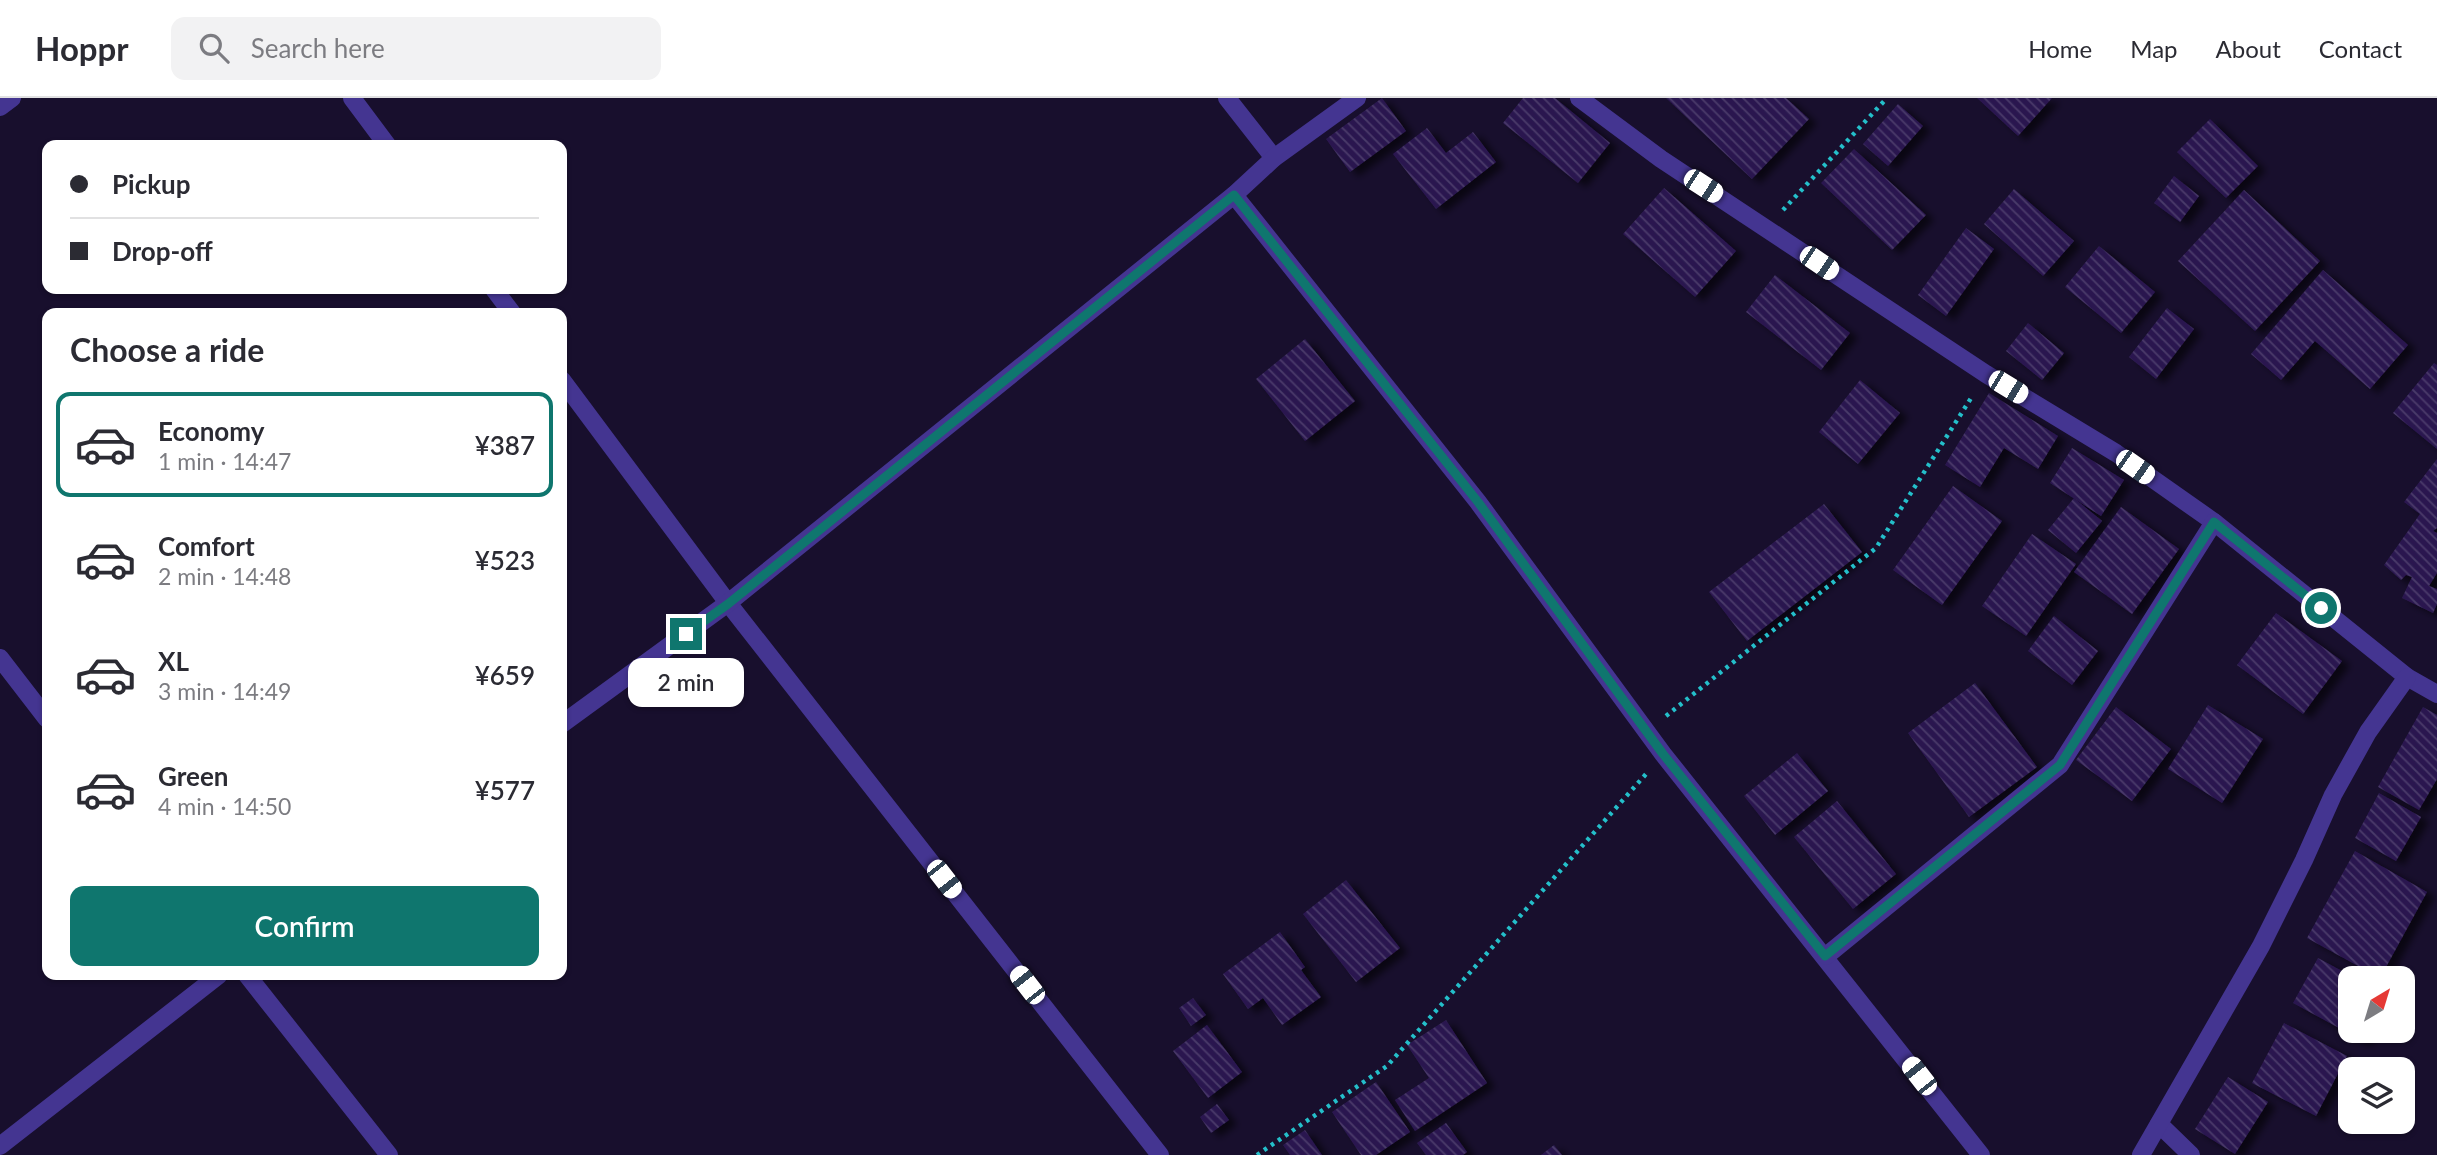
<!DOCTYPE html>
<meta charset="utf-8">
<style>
body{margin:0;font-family:Lato,sans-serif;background:#f2f2f3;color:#2b2b33;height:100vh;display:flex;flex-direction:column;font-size:26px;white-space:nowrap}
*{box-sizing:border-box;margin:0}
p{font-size:23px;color:#7c7c81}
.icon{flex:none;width:38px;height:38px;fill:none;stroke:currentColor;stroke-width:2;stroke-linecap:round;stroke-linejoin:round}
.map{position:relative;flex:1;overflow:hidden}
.sheet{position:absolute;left:42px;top:210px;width:525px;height:672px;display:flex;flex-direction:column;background:#fff;border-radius:14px;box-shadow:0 2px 5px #0004}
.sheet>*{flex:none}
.guide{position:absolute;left:42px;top:42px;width:525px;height:154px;border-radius:14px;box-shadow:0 2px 5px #0004;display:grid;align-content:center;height:154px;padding:0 28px;background:#fff}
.needle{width:46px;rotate:38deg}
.controls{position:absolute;left:2338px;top:868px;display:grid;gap:14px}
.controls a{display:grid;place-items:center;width:77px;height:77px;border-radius:14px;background:#fff;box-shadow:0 2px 5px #0004;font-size:35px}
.end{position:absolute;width:32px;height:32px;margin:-16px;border:9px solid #0f766e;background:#fff;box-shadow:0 0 0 4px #fff}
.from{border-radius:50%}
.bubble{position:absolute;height:49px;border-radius:14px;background:#fff;box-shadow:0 2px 5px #0004;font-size:23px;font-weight:600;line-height:49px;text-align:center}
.car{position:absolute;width:21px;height:42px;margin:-21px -10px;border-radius:9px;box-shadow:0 0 5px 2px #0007;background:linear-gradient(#fff 24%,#345 0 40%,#fff 0 76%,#345 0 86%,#fff 0)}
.guide b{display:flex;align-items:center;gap:24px;height:66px;font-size:26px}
.guide b+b{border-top:2px solid #e1e1e2}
.guide i{width:18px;height:18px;background:#2b2b33}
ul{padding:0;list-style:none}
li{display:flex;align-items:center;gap:21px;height:105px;margin:0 14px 10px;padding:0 14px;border:4px solid transparent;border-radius:14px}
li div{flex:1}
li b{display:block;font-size:26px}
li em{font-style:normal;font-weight:600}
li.selected{border-color:#0f766e}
li>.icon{width:63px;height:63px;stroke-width:1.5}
h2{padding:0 28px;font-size:32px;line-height:84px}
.primary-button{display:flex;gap:14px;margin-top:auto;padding:14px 28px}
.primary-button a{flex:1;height:80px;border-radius:14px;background:#0f766e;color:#fff;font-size:28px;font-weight:600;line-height:80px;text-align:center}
header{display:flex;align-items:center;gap:42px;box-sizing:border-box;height:98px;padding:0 35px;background:#fff;border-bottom:2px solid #e1e1e2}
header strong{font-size:33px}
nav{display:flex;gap:38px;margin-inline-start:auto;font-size:24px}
.search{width:490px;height:63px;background:#f2f2f3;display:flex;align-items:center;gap:18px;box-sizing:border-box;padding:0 24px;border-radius:14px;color:#7c7c81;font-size:26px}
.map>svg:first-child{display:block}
</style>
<header>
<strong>Hoppr</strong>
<div class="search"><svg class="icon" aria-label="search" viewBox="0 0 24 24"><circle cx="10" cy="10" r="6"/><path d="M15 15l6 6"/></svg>Search here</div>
<nav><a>Home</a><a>Map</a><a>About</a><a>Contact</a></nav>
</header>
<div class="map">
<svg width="2437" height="1057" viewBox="0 0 2437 1057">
<defs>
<pattern id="building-back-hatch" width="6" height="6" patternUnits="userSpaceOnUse" patternTransform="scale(1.75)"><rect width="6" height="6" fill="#2b1950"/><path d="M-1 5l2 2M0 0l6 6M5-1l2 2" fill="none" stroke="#4a3a6a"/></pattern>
<filter id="shadow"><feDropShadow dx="8" dy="4.5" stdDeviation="3.5" flood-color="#0009"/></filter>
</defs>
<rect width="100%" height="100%" fill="#180f2d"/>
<g fill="url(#building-back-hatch)" filter="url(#shadow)">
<path d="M1382 0 1406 33 1350 74 1326 41Z"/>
<path d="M1523 0H1555L1610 45 1578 85 1503 25Z"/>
<path d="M1666 0H1786L1809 21 1752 81Z"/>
<path d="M1977 0H2052L2018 38Z"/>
<path d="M1898 6 1923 28 1888 68 1863 46Z"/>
<path d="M2210 21 2258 68 2226 100 2177 54Z"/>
<path d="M1427 30 1446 55 1473 34 1496 64 1436 111 1393 56Z"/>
<path d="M1854 51 1926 117 1892 152 1821 85Z"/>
<path d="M2174 78 2199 98 2180 124 2154 105Z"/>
<path d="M1664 90 1736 153 1695 199 1623 136Z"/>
<path d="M2014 91 2074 143 2043 178 1984 126Z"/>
<path d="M2244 92 2320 163 2255 233 2178 163Z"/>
<path d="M1966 130 1994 151 1946 218 1918 197Z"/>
<path d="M2099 148 2155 194 2121 235 2065 189Z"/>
<path d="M2323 172 2408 247 2370 291 2315 243 2281 282 2251 256Z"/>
<path d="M1775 177 1850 235 1821 272 1746 214Z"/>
<path d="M2167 210 2194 231 2156 281 2129 259Z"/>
<path d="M2028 225 2064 255 2042 282 2006 253Z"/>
<path d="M1305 241 1355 303 1305 343 1256 281Z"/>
<path d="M2434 265 2437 267V351L2393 315Z"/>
<path d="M1860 282 1900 315 1858 366 1819 334Z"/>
<path d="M1989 295 2058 338 2038 371 2004 350 1980 389 1945 367Z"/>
<path d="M2072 350 2124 382 2101 418 2050 385Z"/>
<path d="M2437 361V430L2433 433 2437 435V475L2429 488 2437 491V506L2433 515 2402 500 2412 479 2406 477 2401 482 2384 467 2420 416 2404 404Z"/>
<path d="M1953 388 2002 423 1942 507 1893 472Z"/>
<path d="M2074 400 2102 423 2076 455 2048 432Z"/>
<path d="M1824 406 1862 454 1747 543 1709 494Z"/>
<path d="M2121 409 2179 451 2132 516 2074 474Z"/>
<path d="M2032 436 2076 466 2026 538 1982 508Z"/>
<path d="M2276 515 2342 563 2303 616 2237 567Z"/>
<path d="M2054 518 2098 553 2072 587 2028 553Z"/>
<path d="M1975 585 2037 669 1969 719 1908 635Z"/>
<path d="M2208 607 2263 641 2222 705 2168 671Z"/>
<path d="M2116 609 2171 651 2132 703 2076 662Z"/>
<path d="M2423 609 2437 617V681L2419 712 2378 689Z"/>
<path d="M1797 655 1828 693 1775 737 1744 698Z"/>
<path d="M2379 695 2421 719 2396 763 2355 740Z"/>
<path d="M1837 703 1896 776 1853 811 1794 739Z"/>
<path d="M2355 753 2427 794 2380 880 2307 840Z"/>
<path d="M1346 782 1400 850 1356 884 1303 816Z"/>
<path d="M1280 834 1305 869 1301 872 1321 899 1282 927 1263 900 1248 911 1223 876Z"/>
<path d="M2318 860 2355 880H2350V933H2368L2363 943 2293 905Z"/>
<path d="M1193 900 1206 917 1191 928 1179 910Z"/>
<path d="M1446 922 1487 985 1415 1033 1395 1002 1429 980 1407 947Z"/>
<path d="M2284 925 2347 958 2316 1018 2252 985Z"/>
<path d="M1207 927 1242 974 1208 1000 1173 953Z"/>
<path d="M2228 979 2268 1004 2235 1056 2195 1031Z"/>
<path d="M1376 984 1410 1034 1376 1057H1361L1332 1014Z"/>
<path d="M1217 1006 1229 1022 1211 1035 1200 1019Z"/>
<path d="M1446 1025 1467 1054 1463 1057H1426L1417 1045Z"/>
<path d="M1305 1032 1322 1057H1290L1283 1047Z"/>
<path d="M1554 1047 1562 1057H1541Z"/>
</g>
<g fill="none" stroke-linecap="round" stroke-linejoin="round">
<g stroke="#24bfca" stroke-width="4.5" stroke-dasharray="3.5 5" stroke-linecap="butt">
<path d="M1783 112 1887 0"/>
<path d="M1666 618 1876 450 1973 297"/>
<path d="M1257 1057 1387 968 1646 676"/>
</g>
<g stroke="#443591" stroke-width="18">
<path d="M352 0 387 47"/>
<path d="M1227 0 1274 60"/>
<path d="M1579 0 1661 61 1986 276 2116 355 2214 424 2407 579 2437 596"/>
<path d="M0 9 12 0"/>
<path d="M1234 97 1478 404 1663 656 1981 1057"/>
<path d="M494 191 512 215"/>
<path d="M562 282 728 505 1160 1057"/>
<path d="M0 560 47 621"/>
<path d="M562 626 728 505 1234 97 1274 60 1357 0"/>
<path d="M1826 858 2060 667 2214 424"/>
<path d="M247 877 389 1057"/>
<path d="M2159 1026 2191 1057"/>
<path d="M0 1048 219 877"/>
<path d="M2141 1057 2261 848 2304 762 2333 697 2368 634 2407 579"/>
</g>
</g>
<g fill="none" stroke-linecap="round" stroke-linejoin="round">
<path stroke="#0f766e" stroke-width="9" d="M686 536 728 506 1234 97 1478 404 1663 656 1825 858 2060 667 2214 424 2321 510"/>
</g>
</svg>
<div class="controls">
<a><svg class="needle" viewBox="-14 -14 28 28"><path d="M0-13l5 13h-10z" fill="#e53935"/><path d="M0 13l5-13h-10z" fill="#7c7c81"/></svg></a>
<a><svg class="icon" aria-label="layers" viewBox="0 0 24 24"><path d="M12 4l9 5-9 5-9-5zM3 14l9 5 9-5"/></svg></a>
</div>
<i class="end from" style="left:2321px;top:510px"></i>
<i class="end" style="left:686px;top:536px"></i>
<div class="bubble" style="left:628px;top:560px;width:116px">2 min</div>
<i class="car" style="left:1703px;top:88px;rotate:123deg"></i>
<i class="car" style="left:1819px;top:165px;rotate:124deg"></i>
<i class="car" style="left:2008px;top:289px;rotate:121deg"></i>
<i class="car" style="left:2135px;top:369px;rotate:125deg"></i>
<i class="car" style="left:944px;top:781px;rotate:142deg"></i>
<i class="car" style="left:1027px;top:887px;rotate:322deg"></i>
<i class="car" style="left:1919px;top:978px;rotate:322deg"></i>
<div class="guide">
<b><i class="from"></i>Pickup</b>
<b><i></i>Drop-off</b>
</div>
<section class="sheet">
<h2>Choose a ride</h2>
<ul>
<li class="selected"><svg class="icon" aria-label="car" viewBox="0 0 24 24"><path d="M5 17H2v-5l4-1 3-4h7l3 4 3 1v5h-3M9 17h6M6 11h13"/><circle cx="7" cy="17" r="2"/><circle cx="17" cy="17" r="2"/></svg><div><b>Economy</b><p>1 min · 14:47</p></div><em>¥387</em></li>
<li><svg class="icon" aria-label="car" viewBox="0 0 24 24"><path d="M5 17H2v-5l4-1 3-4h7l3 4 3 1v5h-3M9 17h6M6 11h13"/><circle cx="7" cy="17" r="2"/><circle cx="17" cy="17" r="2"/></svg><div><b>Comfort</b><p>2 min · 14:48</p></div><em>¥523</em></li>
<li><svg class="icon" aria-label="car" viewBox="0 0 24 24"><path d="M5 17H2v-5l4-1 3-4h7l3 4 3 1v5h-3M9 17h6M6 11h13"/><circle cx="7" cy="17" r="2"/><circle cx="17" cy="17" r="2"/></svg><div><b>XL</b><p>3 min · 14:49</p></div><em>¥659</em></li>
<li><svg class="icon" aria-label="car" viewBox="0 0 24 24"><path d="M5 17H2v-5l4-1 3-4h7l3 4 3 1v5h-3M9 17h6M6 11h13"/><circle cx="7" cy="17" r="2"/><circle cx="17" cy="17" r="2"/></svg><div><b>Green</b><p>4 min · 14:50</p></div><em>¥577</em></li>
</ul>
<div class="primary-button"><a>Confirm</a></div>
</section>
</div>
